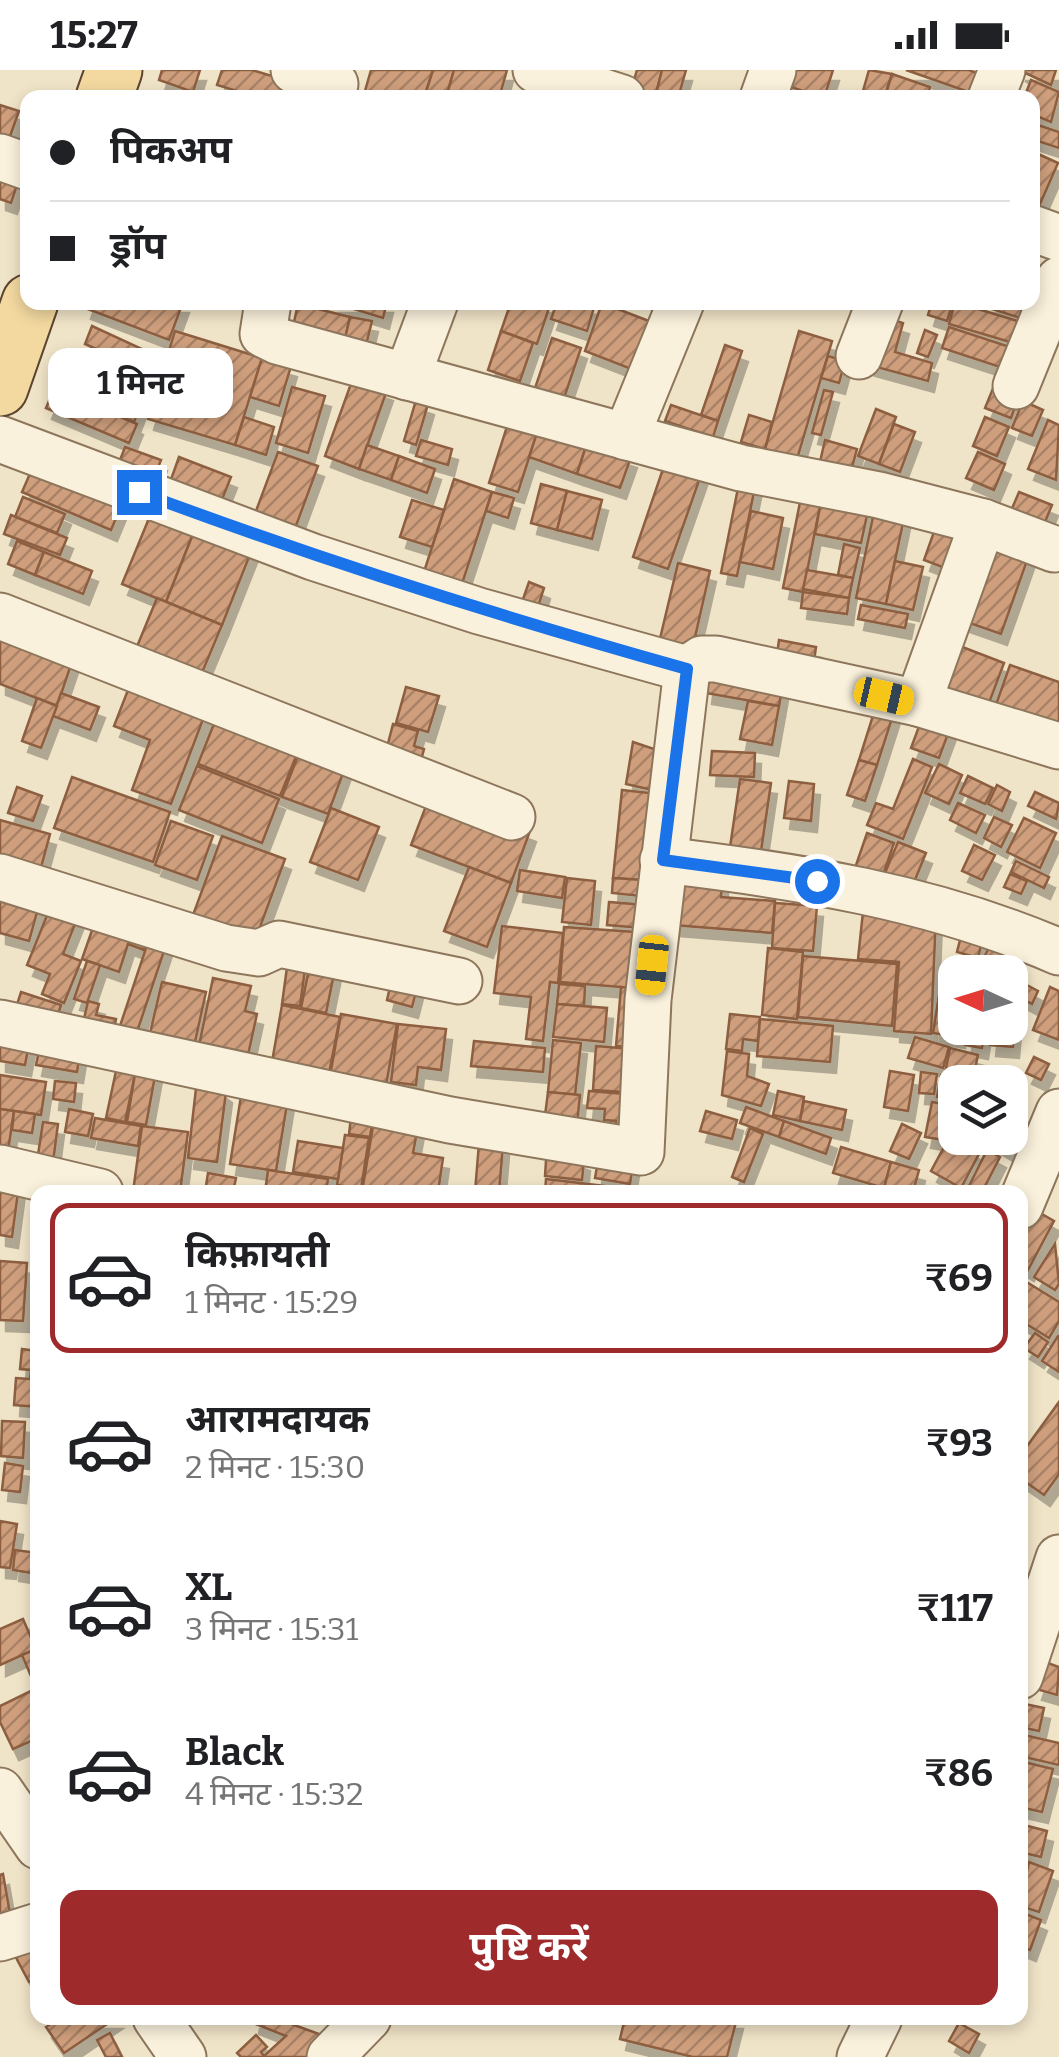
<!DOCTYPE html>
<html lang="hi">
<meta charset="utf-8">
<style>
body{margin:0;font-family:Bitter,"Noto Sans Devanagari",serif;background:#f6f6f6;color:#202124;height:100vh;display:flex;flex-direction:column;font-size:38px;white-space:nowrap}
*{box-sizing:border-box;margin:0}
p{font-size:32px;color:#757577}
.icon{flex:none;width:55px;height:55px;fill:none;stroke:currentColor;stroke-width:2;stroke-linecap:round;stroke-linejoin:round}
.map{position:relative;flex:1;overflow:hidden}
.side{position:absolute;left:30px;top:1115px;width:998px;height:840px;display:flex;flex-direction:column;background:#fff;border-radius:20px;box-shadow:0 5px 15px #0003}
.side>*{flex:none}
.top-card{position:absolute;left:20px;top:20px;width:1020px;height:220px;border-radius:20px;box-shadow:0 5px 15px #0003;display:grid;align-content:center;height:220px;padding:0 30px;background:#fff}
.needle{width:65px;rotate:274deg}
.controls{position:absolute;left:938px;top:885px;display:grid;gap:20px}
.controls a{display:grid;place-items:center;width:90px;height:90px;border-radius:20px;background:#fff;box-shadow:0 5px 15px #0003;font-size:50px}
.end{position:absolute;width:45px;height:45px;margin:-22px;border:12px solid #1a73e8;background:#fff;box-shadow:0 0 0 5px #fff}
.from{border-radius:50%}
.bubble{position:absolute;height:70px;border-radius:20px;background:#fff;box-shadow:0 5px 15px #0003;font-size:32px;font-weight:700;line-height:70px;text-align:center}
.car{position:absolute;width:30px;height:60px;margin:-30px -15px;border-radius:12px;box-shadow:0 0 8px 2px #0007;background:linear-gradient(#f5c518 24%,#345 0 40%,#f5c518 0 76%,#345 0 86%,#f5c518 0)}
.top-card b{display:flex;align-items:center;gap:35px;height:95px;font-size:38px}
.top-card b+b{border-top:2px solid #e0e0e0}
.top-card i{width:25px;height:25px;background:#202124}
ul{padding:18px 0 0;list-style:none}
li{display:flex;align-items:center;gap:30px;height:150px;margin:0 20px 15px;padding:0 10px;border:5px solid transparent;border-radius:20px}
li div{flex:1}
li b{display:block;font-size:38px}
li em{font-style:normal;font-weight:700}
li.active{border-color:#9e2a2b}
li>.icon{width:90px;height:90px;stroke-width:1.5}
.cta{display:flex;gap:20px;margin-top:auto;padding:20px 30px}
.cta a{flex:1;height:115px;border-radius:20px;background:#9e2a2b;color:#fff;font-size:40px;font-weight:700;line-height:115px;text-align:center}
.status{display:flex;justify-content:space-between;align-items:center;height:70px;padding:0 50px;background:#fff;direction:ltr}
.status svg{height:28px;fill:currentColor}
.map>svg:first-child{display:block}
</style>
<div class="status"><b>15:27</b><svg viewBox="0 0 49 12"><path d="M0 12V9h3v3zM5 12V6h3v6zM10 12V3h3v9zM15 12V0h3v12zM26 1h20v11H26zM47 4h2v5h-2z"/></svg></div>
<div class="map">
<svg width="1059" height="1987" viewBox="0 0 1059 1987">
<defs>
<pattern id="building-hatch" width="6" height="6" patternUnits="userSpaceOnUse" patternTransform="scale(2.5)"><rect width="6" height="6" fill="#cf9f7d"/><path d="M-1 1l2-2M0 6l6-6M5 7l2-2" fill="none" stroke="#a98266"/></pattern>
<filter id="shadow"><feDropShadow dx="6" dy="11" stdDeviation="0" flood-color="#0004"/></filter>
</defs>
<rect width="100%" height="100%" fill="#f0e4c8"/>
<g fill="url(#building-hatch)" stroke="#8d5f41" stroke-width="2.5" filter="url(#shadow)">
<path d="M162 0H200L193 22 159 10Z"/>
<path d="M222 0H252L315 19 312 28H260L217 15Z"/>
<path d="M371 0H433L424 28H363Z"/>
<path d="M433 0H454L446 28H424Z"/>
<path d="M454 0H507L499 28H446Z"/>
<path d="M637 0H662L655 28 629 27Z"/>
<path d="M662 0H686L678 28H655Z"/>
<path d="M790 0H833L824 28 785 15Z"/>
<path d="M869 0 892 4 884 28H861Z"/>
<path d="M906 0H969L987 7 980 26Z"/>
<path d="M1019 0H1056L1051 15Z"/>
<path d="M892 4 930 17 927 28 886 24Z"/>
<path d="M1031 10 1059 22 1051 52 1032 44V28H1024Z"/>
<path d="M0 35 19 41 3 86 0 84Z"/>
<path d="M1032 53 1059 62V78L1032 69Z"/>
<path d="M1036 83 1058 93 1040 134 1032 130Z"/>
<path d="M0 105 18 112 11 133 0 129Z"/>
<path d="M87 232H183L169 270 85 238Z"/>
<path d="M331 232H387L383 248Z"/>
<path d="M511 232H551L537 274 501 261Z"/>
<path d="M557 232 595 234 587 261 551 249Z"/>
<path d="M932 232H953L947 251 928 245Z"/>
<path d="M955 232 1034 256 1027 277 949 254Z"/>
<path d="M970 232H1011L1041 242 1036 253Z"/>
<path d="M602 233 662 256 644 304 585 281Z"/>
<path d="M298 234 350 247 342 282 290 270Z"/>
<path d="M350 247 372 251 363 287 342 282Z"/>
<path d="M883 247 903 253 895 282 932 293 928 311 869 295Z"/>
<path d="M92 256 142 279 134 296 85 274Z"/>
<path d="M949 257 1013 278 1006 299 942 278Z"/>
<path d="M925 260 937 265 928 287 917 283Z"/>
<path d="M175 261 262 288 235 375 148 349Z"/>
<path d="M501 261 533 273 520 311 488 300Z"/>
<path d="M799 261 832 271 797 389 765 379Z"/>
<path d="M552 268 581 278 561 337 532 327Z"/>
<path d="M725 275 742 281 718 351 701 345Z"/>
<path d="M147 283 167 289 162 306 142 300Z"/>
<path d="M828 286 845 291 839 313 821 308Z"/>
<path d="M262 288 291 296 279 336 250 327Z"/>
<path d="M64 293 144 326 134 352 54 319Z"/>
<path d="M117 295 151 310 144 326 110 312Z"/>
<path d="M353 308 387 320 359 399 325 386Z"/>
<path d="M996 311 1021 320 1011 348 985 338Z"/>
<path d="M292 317 325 326 308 383 276 373Z"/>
<path d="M54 319 137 354 129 373 46 338Z"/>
<path d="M824 320 833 322 821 365 812 363Z"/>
<path d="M416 330 428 334 416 375 404 371Z"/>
<path d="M1023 331 1043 340 1032 366 1012 358Z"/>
<path d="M671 335 718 351 713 367 665 351Z"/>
<path d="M876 339 896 347 879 394 858 386Z"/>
<path d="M749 345 772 352 765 379 741 372Z"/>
<path d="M244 347 274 357 266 385 235 375Z"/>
<path d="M510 347 539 357 518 422 489 413Z"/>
<path d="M985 347 1009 357 997 386 973 376Z"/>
<path d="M1048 350 1059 355 1056 410 1028 399Z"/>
<path d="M894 354 915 362 900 402 879 394Z"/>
<path d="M539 357 587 373 577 404 529 387Z"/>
<path d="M421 370 452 379 448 395 416 386Z"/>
<path d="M825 370 857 379 851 401 820 392Z"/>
<path d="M587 373 631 387 620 418 577 404Z"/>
<path d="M367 375 399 386 391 410 359 399Z"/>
<path d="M125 377 161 390 153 410 117 398Z"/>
<path d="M278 382 318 396 293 464 253 449Z"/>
<path d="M978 382 1005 394 994 420 966 408Z"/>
<path d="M399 386 435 399 427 423 391 410Z"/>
<path d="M179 387 231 407 219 437 168 418Z"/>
<path d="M666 390 702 402 668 499 633 487Z"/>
<path d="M35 392 124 429 111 460 22 422Z"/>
<path d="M454 409 492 422 460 520 422 508Z"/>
<path d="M739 413 755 417 737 506 721 503Z"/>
<path d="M541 414 567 421 557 460 531 453Z"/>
<path d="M567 421 602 430 592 469 557 460Z"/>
<path d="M492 422 514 428 508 448 486 441Z"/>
<path d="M802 422 822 426 803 522 783 518Z"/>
<path d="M1019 422 1052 435 1038 469 1005 455Z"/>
<path d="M822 426 869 436 861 473 815 464Z"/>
<path d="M23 427 65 444 57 463 15 447Z"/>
<path d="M412 430 444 440 432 477 400 467Z"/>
<path d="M152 441 195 459 166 532 122 514Z"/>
<path d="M751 441 783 448 773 499 740 492Z"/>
<path d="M874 442 904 448 886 534 856 528Z"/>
<path d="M11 445 67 468 60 485 4 464Z"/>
<path d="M936 456 963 466 950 500 924 490Z"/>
<path d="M195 459 251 482 222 555 166 532Z"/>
<path d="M986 466 1030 482 1001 564 958 549Z"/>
<path d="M17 471 44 482 35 505 8 494Z"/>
<path d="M844 474 860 478 853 508 838 505Z"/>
<path d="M44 482 92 501 83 524 35 505Z"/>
<path d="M895 491 923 497 913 540 886 534Z"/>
<path d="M678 493 710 501 691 585 658 577Z"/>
<path d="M807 500 853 508 849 528 803 519Z"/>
<path d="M529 512 544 518 538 537 522 532Z"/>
<path d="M803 522 849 528 847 544 801 538Z"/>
<path d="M157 528 222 555 196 617 131 591Z"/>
<path d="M861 535 908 544 905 558 858 549Z"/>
<path d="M0 554 75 583 57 636 0 614Z"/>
<path d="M779 570 816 577 813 598 776 591Z"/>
<path d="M952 573 1004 593 983 649 931 629Z"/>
<path d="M1010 595 1059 612V670L992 646Z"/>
<path d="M709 601 783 614 779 636 706 623Z"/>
<path d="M133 607 208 636 171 734 132 720 150 670 114 656Z"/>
<path d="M406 617 439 626 428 662 396 653Z"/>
<path d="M61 623 99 637 90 660 53 646Z"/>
<path d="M37 628 57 636 41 678 22 671Z"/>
<path d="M748 631 779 636 772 675 740 669Z"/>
<path d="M876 636 894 642 877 695 859 690Z"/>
<path d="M924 643 952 653 939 688 911 678Z"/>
<path d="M217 646 299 679 280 726 198 694Z"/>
<path d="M393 654 418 661 414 676 424 679 419 698 384 689Z"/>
<path d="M633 672 672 685 666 723 626 714Z"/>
<path d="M301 678 346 695 328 744 282 727Z"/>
<path d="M712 681 755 683 754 707 710 705Z"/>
<path d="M913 689 932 697 903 769 867 755 876 733 893 739Z"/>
<path d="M859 690 877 695 865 731 847 725Z"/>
<path d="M939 694 962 705 949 734 925 723Z"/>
<path d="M197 696 279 729 262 773 179 740Z"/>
<path d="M968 706 993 718 985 734 960 723Z"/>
<path d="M72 707 170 742 153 792 54 758Z"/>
<path d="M740 709 771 713 759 795 728 791Z"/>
<path d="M789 711 814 714 811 751 784 748Z"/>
<path d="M997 715 1010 722 1002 741 988 734Z"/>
<path d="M17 717 42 726 33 751 8 743Z"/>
<path d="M622 720 659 724 651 811 613 808Z"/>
<path d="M1035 722 1059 733 1056 749 1028 736Z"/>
<path d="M431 723 530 761 511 813 411 775Z"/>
<path d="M958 733 985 745 976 763 950 750Z"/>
<path d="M331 738 379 757 358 810 310 792Z"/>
<path d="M994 747 1012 755 1001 777 984 768Z"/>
<path d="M1024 748 1056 763 1040 798 1007 782Z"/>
<path d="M0 750 50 764 39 805 0 794Z"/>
<path d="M171 751 213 766 197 810 155 795Z"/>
<path d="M867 763 894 773 881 811 854 801Z"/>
<path d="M222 766 285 789 252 879 189 856Z"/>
<path d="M898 772 926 783 910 822 882 810Z"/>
<path d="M974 775 995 785 982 810 962 801Z"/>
<path d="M1016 791 1049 807 1044 818 1011 802Z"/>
<path d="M666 794 723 799 721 827 775 831 772 863 661 854Z"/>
<path d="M469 797 511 813 487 877 444 861Z"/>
<path d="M520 800 565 807 562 828 517 821Z"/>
<path d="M1010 804 1027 811 1021 824 1004 817Z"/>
<path d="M567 808 595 811 591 855 562 852Z"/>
<path d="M613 808 643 810 641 826 612 823Z"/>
<path d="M0 812 42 824 29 871 0 863Z"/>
<path d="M609 832 645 835 643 858 607 855Z"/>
<path d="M864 832 936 844 931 964 894 961 899 892 858 889Z"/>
<path d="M52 833 79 844 63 884 81 891 64 933 42 924 50 904 27 895Z"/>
<path d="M775 833 817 836 813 881 772 878Z"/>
<path d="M98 843 150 860 144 880 128 874 119 902 82 889Z"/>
<path d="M964 854 985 859 978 888 957 882Z"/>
<path d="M502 856 563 863 558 913 550 912 543 971 526 969 531 927 494 923Z"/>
<path d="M564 857 649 863 645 919 560 912Z"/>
<path d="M151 863 168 869 132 977 115 971Z"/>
<path d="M995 865 1013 874 999 902H977Z"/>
<path d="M768 878 803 882 797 949 762 945Z"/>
<path d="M803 886 897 894 892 956 798 947Z"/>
<path d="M311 889 336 894 326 943 301 938Z"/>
<path d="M288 890 306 892 300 936 282 934Z"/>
<path d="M87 891 100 895 87 933 74 929Z"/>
<path d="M1010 906 1038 921 1032 934 1010 922Z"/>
<path d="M213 908 251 916 245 941 257 944 248 985 196 990Z"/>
<path d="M392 908 418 914 412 937 387 930Z"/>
<path d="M162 912 206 922 191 990 146 980Z"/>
<path d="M559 914 585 916 584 936 557 934Z"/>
<path d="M621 917 646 920 640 978 616 976Z"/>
<path d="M1050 917 1059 921V970L1033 960Z"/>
<path d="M21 922 61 935 53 960 13 947Z"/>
<path d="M939 925 955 927 959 967 933 963Z"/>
<path d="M88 931 99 934 96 945 116 949 111 973 80 967Z"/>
<path d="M557 934 607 938 604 972 553 967Z"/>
<path d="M282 935 340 947 326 1019 269 1009Z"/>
<path d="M341 944 397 954 383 1032 327 1023Z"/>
<path d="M730 944 760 947 758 971 743 969 742 981 726 979Z"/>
<path d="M760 949 833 956 830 992 757 986Z"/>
<path d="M398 954 446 959 441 1000 418 997 416 1015 391 1012Z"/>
<path d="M1010 954H1015L1013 977 990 975 992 958Z"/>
<path d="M968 958 985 959 982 978 965 975Z"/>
<path d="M915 967 949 977 943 998 908 988Z"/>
<path d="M0 969 29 974 25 995 0 991Z"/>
<path d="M553 970 581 973 575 1025 548 1022Z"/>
<path d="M41 971 81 978 77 1002 36 995Z"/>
<path d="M474 971 545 978 543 1002 471 996Z"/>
<path d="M596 976 643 980 640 1023 593 1020Z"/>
<path d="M950 978 978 985 973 1009 945 1003Z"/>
<path d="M727 981 749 984 747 1006 769 1014 761 1036 722 1025Z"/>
<path d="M119 987 138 990 125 1052 106 1048Z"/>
<path d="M1034 987 1049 994 1041 1010 1026 1003Z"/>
<path d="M137 992 157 995 146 1055 127 1052Z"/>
<path d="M198 1001 226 1022 217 1092 188 1088Z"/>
<path d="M890 1001 914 1005 908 1041 884 1037Z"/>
<path d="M921 1002 937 1004 934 1024 919 1023Z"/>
<path d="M0 1005 46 1012 41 1045 0 1039Z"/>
<path d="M941 1005 958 1009 953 1030 937 1027Z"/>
<path d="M55 1011 76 1013 74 1032 53 1029Z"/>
<path d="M243 1014 289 1022 276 1101 230 1094Z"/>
<path d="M589 1021 638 1025 615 1066 616 1051 604 1050 605 1039 587 1038Z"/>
<path d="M778 1021 804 1027 800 1051 773 1045Z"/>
<path d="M548 1022 580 1025 576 1064 543 1061Z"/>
<path d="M804 1031 846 1040 842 1060 800 1051Z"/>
<path d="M932 1032 950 1035 944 1070 925 1067Z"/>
<path d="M746 1037 784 1051 779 1067 740 1053Z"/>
<path d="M0 1039 14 1041 7 1088 0 1087Z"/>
<path d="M69 1039 93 1044 88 1066 65 1062Z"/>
<path d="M352 1039 374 1042 370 1067 349 1064Z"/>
<path d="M14 1041 35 1044 32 1063 12 1060Z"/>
<path d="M706 1041 737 1050 732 1069 700 1061Z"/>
<path d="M375 1044 419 1051 413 1083 443 1088 438 1122H362Z"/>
<path d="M95 1048 141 1056 138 1076 91 1068Z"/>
<path d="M784 1051 831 1068 826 1084 779 1067Z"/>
<path d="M43 1052 58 1054 52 1100 36 1098Z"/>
<path d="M1010 1052 1020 1058 1007 1080 987 1068H1010Z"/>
<path d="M902 1054 921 1063 909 1089 890 1081Z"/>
<path d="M142 1056 188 1062 180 1122H133Z"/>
<path d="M750 1058 763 1064 744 1112 732 1107Z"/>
<path d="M345 1065 369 1068 361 1119 337 1115Z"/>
<path d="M950 1066 980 1082 961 1118 931 1101Z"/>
<path d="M298 1071 343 1078 338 1109 293 1102Z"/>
<path d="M479 1073 503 1075 499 1122H475Z"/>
<path d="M547 1076 584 1090 582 1110 545 1106Z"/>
<path d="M841 1077 891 1092 884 1118 833 1103Z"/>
<path d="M987 1080 1000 1087 982 1122 969 1116Z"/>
<path d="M599 1085 634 1088 630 1114 595 1108Z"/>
<path d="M891 1092 919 1100 913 1122 884 1118Z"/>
<path d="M268 1100 328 1109 326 1122H265Z"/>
<path d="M208 1103 236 1108 233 1122H205Z"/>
<path d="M0 1104 20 1107 12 1167 0 1165Z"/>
<path d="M546 1109 631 1119 630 1122H545Z"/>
<path d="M1035 1140 1054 1151 1028 1200 1020 1195V1168Z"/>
<path d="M1055 1174 1059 1214 1055 1220 1034 1207Z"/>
<path d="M0 1191 27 1193 23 1251 0 1250Z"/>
<path d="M1020 1208 1059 1232V1251L1049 1268 1020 1250Z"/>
<path d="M1035 1263 1048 1272 1038 1287 1024 1278Z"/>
<path d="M1058 1266H1059V1302L1042 1291Z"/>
<path d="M22 1279 38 1281V1337L14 1335 16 1308 30 1309 31 1300 20 1299Z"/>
<path d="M1059 1332V1404L1044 1425 1020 1408V1386Z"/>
<path d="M2 1351 25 1352 23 1388 1 1386Z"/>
<path d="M5 1393 23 1396 20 1422 2 1420Z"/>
<path d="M0 1451 17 1454 10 1498 0 1497Z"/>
<path d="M15 1480 38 1483V1504L13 1500Z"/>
<path d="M23 1549 36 1579 0 1595V1559Z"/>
<path d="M36 1579 38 1609 33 1611 22 1585Z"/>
<path d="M1045 1592 1059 1597 1057 1625 1036 1619Z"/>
<path d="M31 1621 38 1634V1668L13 1679 0 1652V1636Z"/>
<path d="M1020 1633 1044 1638 1039 1661 1020 1657Z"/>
<path d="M1024 1665 1059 1673V1695L1020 1686Z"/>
<path d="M1020 1691 1053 1699 1042 1742 1020 1737Z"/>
<path d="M1020 1754 1047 1761 1041 1787 1020 1782Z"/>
<path d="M1029 1792 1053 1801 1039 1842 1020 1836Z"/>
<path d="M3 1804 13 1860 0 1863V1805Z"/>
<path d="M1023 1843 1041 1850 1030 1880 1020 1876Z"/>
<path d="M38 1867V1908L29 1912 12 1880Z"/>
<path d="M60 1948H116L64 1983 46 1957Z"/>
<path d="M254 1948H275L330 1968 309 1987H241L237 1983 256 1965 267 1977 261 1982 264 1986 286 1966 253 1953Z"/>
<path d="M625 1948H737L727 1987H693L620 1969Z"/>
<path d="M959 1953 979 1964 969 1983 949 1971Z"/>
<path d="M110 1963 122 1987H106L97 1970Z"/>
</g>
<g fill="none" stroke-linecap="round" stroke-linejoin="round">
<defs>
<g id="minor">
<path d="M294 0 335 14"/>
<path d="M536 0 622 28"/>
<path d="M763 28 773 0"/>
<path d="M991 28 1002 0"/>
<path d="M0 87 28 97"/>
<path d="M1032 158 1059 168"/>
<path d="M268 232 263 264 277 271 741 398 879 425 983 452 1054 479"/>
<path d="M859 286 880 232"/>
<path d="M407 307 435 232"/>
<path d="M1016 316 1059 210"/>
<path d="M626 367 681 232"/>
<path d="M0 369 313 487 479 541 687 599"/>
<path d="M0 546 512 747"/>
<path d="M918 633 1059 676"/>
<path d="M663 790C799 806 932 827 1059 882"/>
<path d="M0 807 226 878 259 883 279 874 459 911"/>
<path d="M0 953 450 1050 641 1082 648 930 687 599 702 589H716L918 633 983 452"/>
<path d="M0 1098 100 1122"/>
<path d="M1020 1136 1059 1042"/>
<path d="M1020 1606 1059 1488"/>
<path d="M0 1721 38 1776"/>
<path d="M0 1868 38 1856"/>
<path d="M156 1948 183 1987"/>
<path d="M330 1987 368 1948"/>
<path d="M860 1987 879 1948"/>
</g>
<g id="major">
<path d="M104 28 114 0"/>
<path d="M0 318 30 232"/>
</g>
</defs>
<use href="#minor" stroke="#8d765c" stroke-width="49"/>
<use href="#major" stroke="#5b4430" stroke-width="59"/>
<use href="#minor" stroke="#faf1dc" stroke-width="45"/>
<use href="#major" stroke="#f3d9a0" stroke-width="55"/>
</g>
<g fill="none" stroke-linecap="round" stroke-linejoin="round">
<path stroke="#1a73e8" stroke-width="12" d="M139 422C320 490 501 547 687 599L663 790 817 811"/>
</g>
</svg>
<div class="controls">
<a><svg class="needle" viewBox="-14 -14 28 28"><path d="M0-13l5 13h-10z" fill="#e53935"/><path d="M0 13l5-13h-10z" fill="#757577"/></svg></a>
<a><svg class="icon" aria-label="layers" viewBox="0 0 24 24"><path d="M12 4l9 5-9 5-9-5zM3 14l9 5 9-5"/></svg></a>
</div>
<i class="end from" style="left:817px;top:811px"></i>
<i class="end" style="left:139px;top:422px"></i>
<div class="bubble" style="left:48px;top:278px;width:185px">1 मिनट</div>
<i class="car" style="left:884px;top:626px;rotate:103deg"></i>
<i class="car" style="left:652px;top:895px;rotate:186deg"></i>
<div class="top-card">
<b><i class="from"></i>पिकअप</b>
<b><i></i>ड्रॉप</b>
</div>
<section class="side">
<ul>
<li class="active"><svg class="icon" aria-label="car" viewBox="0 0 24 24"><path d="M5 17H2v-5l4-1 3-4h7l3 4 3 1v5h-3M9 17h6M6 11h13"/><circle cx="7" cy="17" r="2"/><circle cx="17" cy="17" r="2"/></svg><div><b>किफ़ायती</b><p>1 मिनट · 15:29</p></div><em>₹69</em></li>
<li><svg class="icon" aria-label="car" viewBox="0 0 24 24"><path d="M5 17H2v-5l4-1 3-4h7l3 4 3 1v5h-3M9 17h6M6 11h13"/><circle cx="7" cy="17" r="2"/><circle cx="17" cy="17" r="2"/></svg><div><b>आरामदायक</b><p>2 मिनट · 15:30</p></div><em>₹93</em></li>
<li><svg class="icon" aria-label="car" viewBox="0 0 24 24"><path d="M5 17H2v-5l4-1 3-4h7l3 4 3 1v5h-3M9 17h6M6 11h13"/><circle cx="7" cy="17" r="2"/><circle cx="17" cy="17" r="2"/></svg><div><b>XL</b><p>3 मिनट · 15:31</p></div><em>₹117</em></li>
<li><svg class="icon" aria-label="car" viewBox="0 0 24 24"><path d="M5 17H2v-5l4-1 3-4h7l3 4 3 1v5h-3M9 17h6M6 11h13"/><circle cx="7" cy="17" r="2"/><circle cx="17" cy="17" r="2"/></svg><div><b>Black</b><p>4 मिनट · 15:32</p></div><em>₹86</em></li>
</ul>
<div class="cta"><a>पुष्टि करें</a></div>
</section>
</div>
